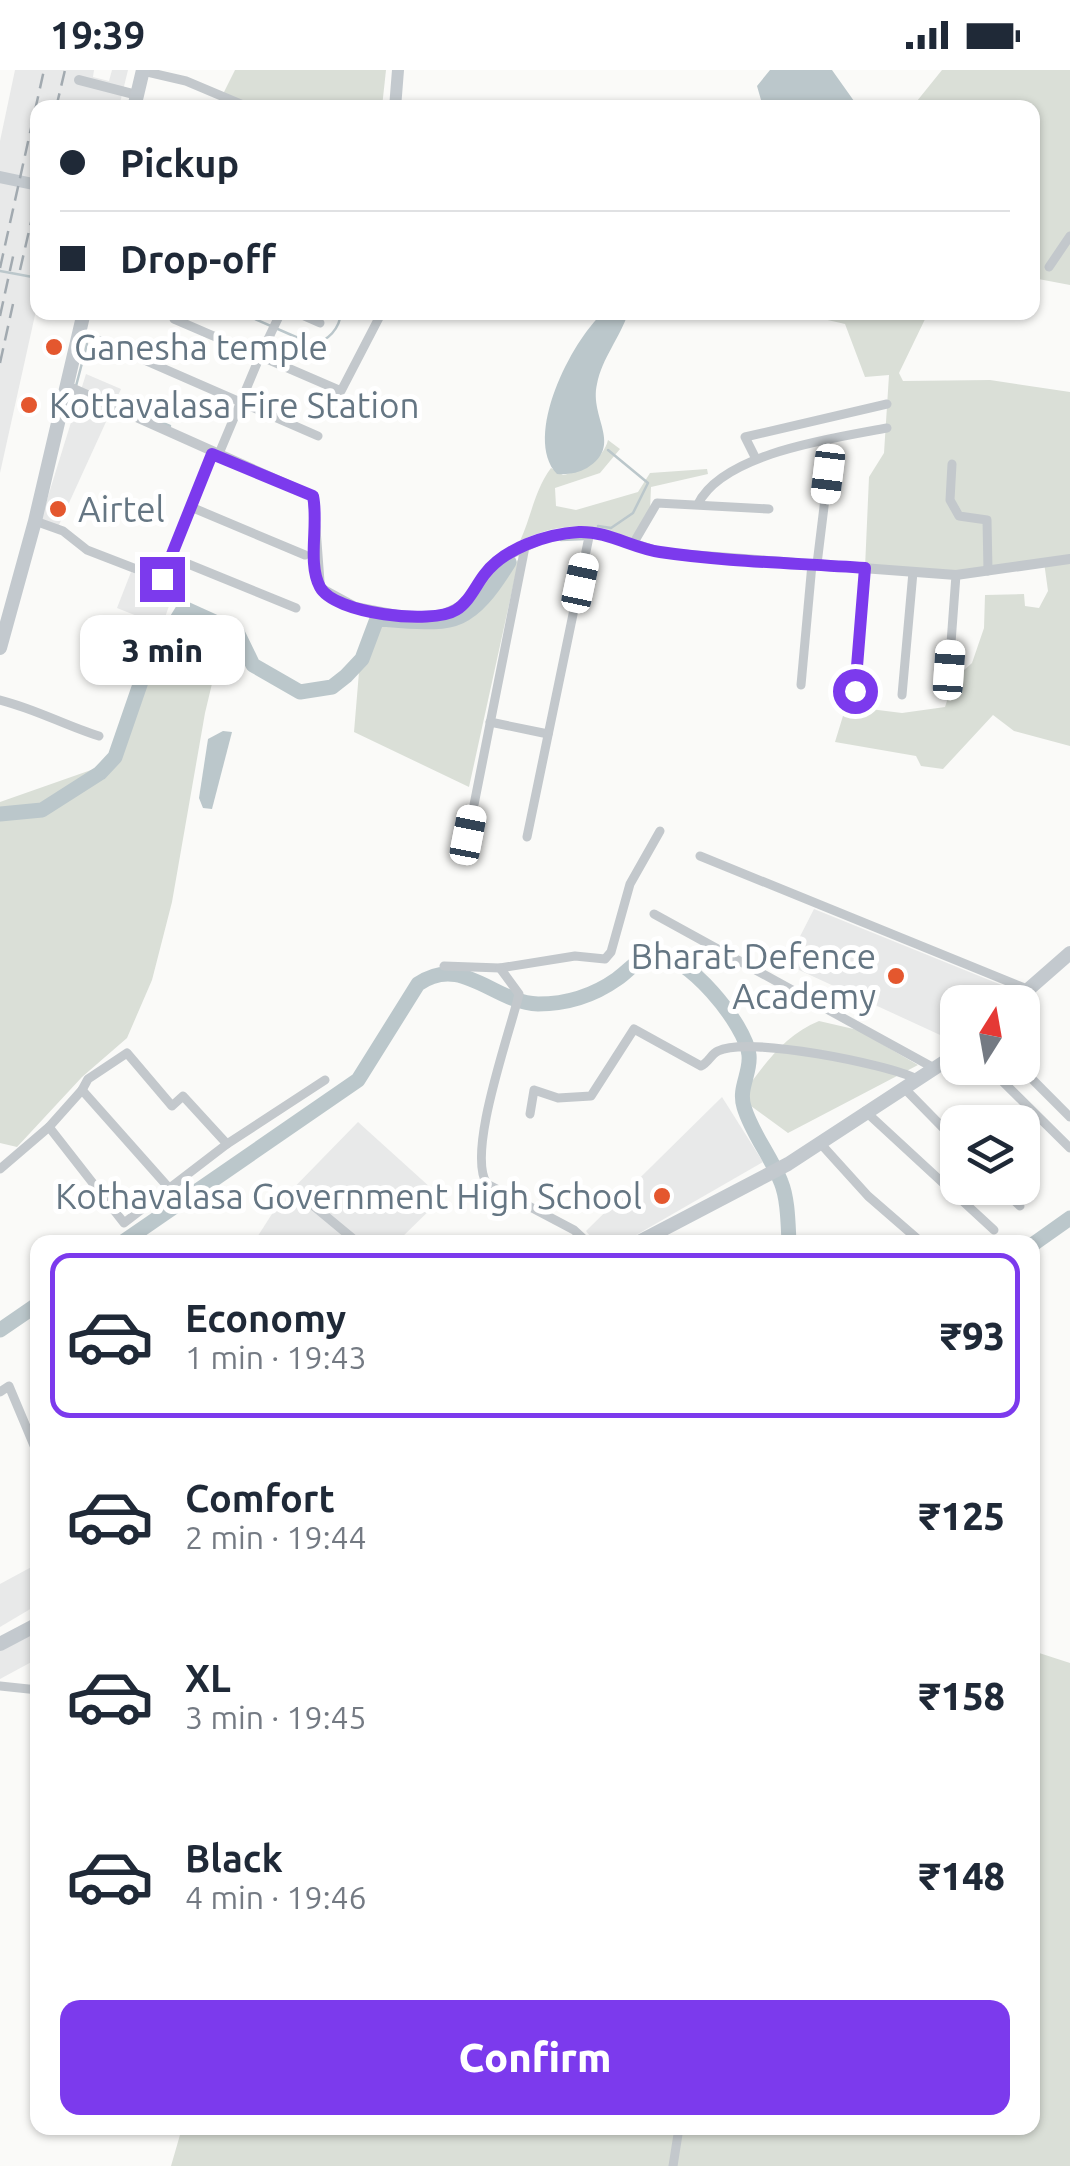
<!DOCTYPE html>
<meta charset="utf-8">
<style>
body{margin:0;font-family:Ubuntu,sans-serif;background:#f2f2f3;color:#1f2937;height:100vh;display:flex;flex-direction:column;font-size:38px;white-space:nowrap}
*{box-sizing:border-box;margin:0}
p{font-size:32px;color:#747a83}
.icon{flex:none;width:55px;height:55px;fill:none;stroke:currentColor;stroke-width:2;stroke-linecap:round;stroke-linejoin:round}
.map{position:relative;flex:1;overflow:hidden}
.panel{position:absolute;left:30px;top:1165px;width:1010px;height:900px;display:flex;flex-direction:column;background:#fff;border-radius:20px;box-shadow:0 2px 8px #0004}
.panel>*{flex:none}
.banner{position:absolute;left:30px;top:30px;width:1010px;height:220px;border-radius:20px;box-shadow:0 2px 8px #0004;display:grid;align-content:center;height:220px;padding:0 30px;background:#fff}
.needle{width:65px;rotate:11deg}
.controls{position:absolute;left:940px;top:915px;display:grid;gap:20px}
.controls a{display:grid;place-items:center;width:100px;height:100px;border-radius:20px;background:#fff;box-shadow:0 2px 8px #0004;font-size:50px}
.end{position:absolute;width:45px;height:45px;margin:-22px;border:12px solid #7c3aed;background:#fff;box-shadow:0 0 0 5px #fff}
.from{border-radius:50%}
.bubble{position:absolute;height:70px;border-radius:20px;background:#fff;box-shadow:0 2px 8px #0004;font-size:32px;font-weight:800;line-height:70px;text-align:center}
.car{position:absolute;width:30px;height:60px;margin:-30px -15px;border-radius:12px;box-shadow:0 0 8px 2px #0007;background:linear-gradient(#fff 24%,#345 0 40%,#fff 0 76%,#345 0 86%,#fff 0)}
.banner b{display:flex;align-items:center;gap:35px;height:95px;font-size:38px}
.banner b+b{border-top:2px solid #e0e1e3}
.banner i{width:25px;height:25px;background:#1f2937}
ul{padding:18px 0 0;list-style:none}
li{display:flex;align-items:center;gap:30px;height:165px;margin:0 20px 15px;padding:0 10px;border:5px solid transparent;border-radius:20px}
li div{flex:1}
li b{display:block;font-size:38px}
li em{font-style:normal;font-weight:800}
li.selected{border-color:#7c3aed}
li>.icon{width:90px;height:90px;stroke-width:1.5}
.action{display:flex;gap:20px;margin-top:auto;padding:20px 30px}
.action a{flex:1;height:115px;border-radius:20px;background:#7c3aed;color:#fff;font-size:40px;font-weight:800;line-height:115px;text-align:center}
.status{display:flex;justify-content:space-between;align-items:center;height:70px;padding:0 50px;background:#fff;direction:ltr}
.status svg{height:28px;fill:currentColor}
.map>svg:first-child{display:block}
</style>
<div class="status"><b>19:39</b><svg viewBox="0 0 49 12"><path d="M0 12V9h3v3zM5 12V6h3v6zM10 12V3h3v9zM15 12V0h3v12zM26 1h20v11H26zM47 4h2v5h-2z"/></svg></div>
<div class="map">
<svg width="1070" height="2096" viewBox="0 0 1070 2096">
<rect width="100%" height="100%" fill="#fafaf8"/>
<g fill="#e8e9e9">
<path d="M15 0H94L93 7 109 11 112 0H128L119 37 38 38 37 236 0 403V71Z"/>
<path d="M86 304 121 319 58 457 41 449Z"/>
<path d="M131 502 154 511 150 525 170 533 162 556 117 538Z"/>
<path d="M814 839 1009 918 993 932H958L957 965 951 970 786 894Z"/>
<path d="M722 1027 763 1092 624 1172H595L586 1161Z"/>
<path d="M358 1052 442 1128 397 1172H254L279 1133Z"/>
<path d="M37 1494V1535L0 1557V1514Z"/>
<path d="M37 1562V1589L0 1609V1581Z"/>
</g>
<g fill="#dadfd7">
<path d="M235 0H386L382 37 216 38Z"/>
<path d="M942 0H1070V215L1033 208 1032 38H867L917 31Z"/>
<path d="M797 243H928L899 303 903 311 990 310 1070 322V676L1014 661 993 645 943 699 921 696 916 686 835 672 846 636 902 643 945 637 954 609 972 593 984 558 985 525 1024 524 1025 536 1039 538 1048 521 1044 492 988 501 865 498 869 407 884 383 889 305 865 307 845 254Z"/>
<path d="M608 370 620 379 600 403 555 418 556 436 576 440 638 422 650 403 707 399 708 404 651 417 650 440 632 469C593 452 559 452 520 471 532 445 534 421 551 398L563 405C582 401 603 390 608 370Z"/>
<path d="M519 489 469 717 354 662 361 578 372 545C402 555 454 567 479 539 493 522 503 504 519 489Z"/>
<path d="M164 556 225 559 205 643 172 832 152 910 127 968 82 1007 17 1077 0 1073V732L111 693Z"/>
<path d="M819 951 858 960 918 995 788 1063 740 1028C762 997 783 966 819 951Z"/>
<path d="M1033 1581 1070 1593V2096H171L182 2058H1032Z"/>
</g>
<g fill="#bbc7cb">
<path d="M770 0H832L854 31 867 37H763L757 16Z"/>
<path d="M603 243H628C620 268 602 288 597 314 589 348 624 375 587 398 578 403 568 405 557 404 522 367 572 270 603 243Z"/>
<path d="M223 661 232 662 212 739 203 738 199 728 208 669Z"/>
</g>
<g fill="none" stroke-linecap="round" stroke-linejoin="round">
<g stroke="#bbc7cb" stroke-width="2.5">
<path d="M0 201 38 208"/>
<path d="M153 242 171 246"/>
<path d="M239 242 312 274C328 272 340 258 341 242"/>
<path d="M179 247 191 242"/>
<path d="M76 316 87 274"/>
<path d="M144 345 170 356"/>
<path d="M598 456 611 458 633 443 648 413 608 380"/>
<path d="M561 470 585 469"/>
</g>
<g stroke="#bbc7cb" stroke-width="15">
<path d="M0 744 42 740 100 703 115 687 144 603 184 538 237 562 253 595 300 622 332 617 346 606 362 589 377 549C451 553 465 563 509 492"/>
<path d="M123 1172 358 1010 418 914C462 883 494 933 538 934 567 934 593 926 617 909 630 900 637 888 654 885 686 881 746 955 749 985 751 1003 738 1018 744 1037 752 1064 771 1086 781 1112 788 1129 788 1154 789 1172"/>
<path d="M1032 1175 1070 1148"/>
<path d="M0 1260 38 1234"/>
</g>
<g stroke="#c3c8cc" stroke-width="9">
<path d="M143 1 186 11 250 38"/>
<path d="M1049 197 1070 166"/>
<path d="M281 242 260 286 341 321 382 242"/>
<path d="M295 242 320 253"/>
<path d="M174 249 260 286 218 386"/>
<path d="M80 262 318 366"/>
<path d="M755 387 745 367 887 334"/>
<path d="M952 394 950 430 959 446 987 450 988 501"/>
<path d="M698 434C723 383 834 368 887 358"/>
<path d="M191 437 305 485"/>
<path d="M35 451 63 461 87 480 162 509 212 385"/>
<path d="M633 474 657 433 769 439"/>
<path d="M171 487 296 538"/>
<path d="M817 494 828 404"/>
<path d="M949 600 956 505"/>
<path d="M801 615 812 494"/>
<path d="M855 621 865 498"/>
<path d="M902 625 913 502"/>
<path d="M0 630C36 639 64 655 99 666"/>
<path d="M490 652 548 664"/>
<path d="M468 765 525 477"/>
<path d="M527 767 590 462"/>
<path d="M700 786 1027 919"/>
<path d="M654 844 934 998"/>
<path d="M444 896 500 898 575 886 605 889 611 882 630 814 660 761"/>
<path d="M500 898 519 924C510 963 466 1083 487 1114L574 1160 587 1172"/>
<path d="M989 998 1070 1078"/>
<path d="M1021 998 1070 1047"/>
<path d="M904 1018 958 1073"/>
<path d="M82 1020 88 1009 127 983 172 1036 183 1026 227 1074"/>
<path d="M865 1041 994 1160"/>
<path d="M530 1044 534 1020 558 1028 591 1026 634 959 701 996C709 992 711 984 718 981 748 966 887 994 917 1009"/>
<path d="M49 1057 124 1153 227 1074 325 1010"/>
<path d="M820 1073 868 1126 921 1172"/>
<path d="M0 1099 49 1057 82 1020 169 1118"/>
<path d="M1001 1118 1020 1136"/>
<path d="M310 1133 357 1172"/>
<path d="M0 1322 9 1316 38 1385"/>
<path d="M0 1616 38 1620"/>
<path d="M673 2096 679 2058"/>
</g>
<g stroke="#c3c8cc" stroke-width="10">
<path d="M79 10 137 25"/>
<path d="M67 316 313 426 320 518 355 537 418 549 440 546 463 535 498 490 543 468 578 462H596L663 483 956 505 1070 489"/>
</g>
<g stroke="#c3c9ce" stroke-width="12">
<path d="M395 38 398 0"/>
<path d="M0 107 38 115"/>
</g>
<g stroke="#c3c9ce" stroke-width="14">
<path d="M1014 932 1070 883"/>
<path d="M639 1172 788 1094 958 983"/>
<path d="M0 1574 38 1554"/>
</g>
<g stroke="#c3c9ce" stroke-width="14">
<path d="M134 38 143 0"/>
<path d="M0 578 35 451 84 242"/>
</g>
<g stroke="#a2aab0" stroke-width="2.5" stroke-dasharray="15 8" stroke-linecap="butt">
<path d="M56 38 65 0"/>
<path d="M0 198 44 0"/>
<path d="M20 200 38 122"/>
<path d="M0 246 14 182"/>
<path d="M0 293 13 234"/>
</g>
</g>
<g fill="none" stroke-linecap="round" stroke-linejoin="round">
<path stroke="#7c3aed" stroke-width="12" d="M162 509 212 384 313 426C319 454 307 493 320 517 334 544 432 555 456 540 469 532 475 517 484 505 504 478 547 464 579 462 608 461 632 478 660 482 727 492 797 493 865 498L855 621"/>
</g>
<g fill="#e4572e" stroke="#fff" stroke-width="4">
<circle cx="54" cy="277" r="10"/>
<circle cx="29" cy="335" r="10"/>
<circle cx="58" cy="439" r="10"/>
<circle cx="896" cy="906" r="10"/>
<circle cx="662" cy="1126" r="10"/>
</g>
<g text-anchor="middle" dominant-baseline="central" stroke-width="10" stroke-linejoin="round" paint-order="stroke">
<g font-size="35" fill="#657683" stroke="#fff" text-anchor="start">
<text x="74" y="277">Ganesha temple</text>
<text x="49" y="335">Kottavalasa Fire Station</text>
<text x="78" y="439">Airtel</text>
<text x="876" y="886" text-anchor="end">Bharat Defence<tspan x="876" dy="40">Academy</tspan></text>
<text x="642" y="1126" text-anchor="end">Kothavalasa Government High School</text>
</g>
</g>
</svg>
<div class="controls">
<a><svg class="needle" viewBox="-14 -14 28 28"><path d="M0-13l5 13h-10z" fill="#e53935"/><path d="M0 13l5-13h-10z" fill="#747a83"/></svg></a>
<a><svg class="icon" aria-label="layers" viewBox="0 0 24 24"><path d="M12 4l9 5-9 5-9-5zM3 14l9 5 9-5"/></svg></a>
</div>
<i class="end from" style="left:855px;top:621px"></i>
<i class="end" style="left:162px;top:509px"></i>
<div class="bubble" style="left:80px;top:545px;width:165px">3 min</div>
<i class="car" style="left:828px;top:404px;rotate:187deg"></i>
<i class="car" style="left:580px;top:513px;rotate:12deg"></i>
<i class="car" style="left:949px;top:600px;rotate:4deg"></i>
<i class="car" style="left:468px;top:765px;rotate:11deg"></i>
<div class="banner">
<b><i class="from"></i>Pickup</b>
<b><i></i>Drop-off</b>
</div>
<section class="panel">
<ul>
<li class="selected"><svg class="icon" aria-label="car" viewBox="0 0 24 24"><path d="M5 17H2v-5l4-1 3-4h7l3 4 3 1v5h-3M9 17h6M6 11h13"/><circle cx="7" cy="17" r="2"/><circle cx="17" cy="17" r="2"/></svg><div><b>Economy</b><p>1 min · 19:43</p></div><em>₹93</em></li>
<li><svg class="icon" aria-label="car" viewBox="0 0 24 24"><path d="M5 17H2v-5l4-1 3-4h7l3 4 3 1v5h-3M9 17h6M6 11h13"/><circle cx="7" cy="17" r="2"/><circle cx="17" cy="17" r="2"/></svg><div><b>Comfort</b><p>2 min · 19:44</p></div><em>₹125</em></li>
<li><svg class="icon" aria-label="car" viewBox="0 0 24 24"><path d="M5 17H2v-5l4-1 3-4h7l3 4 3 1v5h-3M9 17h6M6 11h13"/><circle cx="7" cy="17" r="2"/><circle cx="17" cy="17" r="2"/></svg><div><b>XL</b><p>3 min · 19:45</p></div><em>₹158</em></li>
<li><svg class="icon" aria-label="car" viewBox="0 0 24 24"><path d="M5 17H2v-5l4-1 3-4h7l3 4 3 1v5h-3M9 17h6M6 11h13"/><circle cx="7" cy="17" r="2"/><circle cx="17" cy="17" r="2"/></svg><div><b>Black</b><p>4 min · 19:46</p></div><em>₹148</em></li>
</ul>
<div class="action"><a>Confirm</a></div>
</section>
</div>
